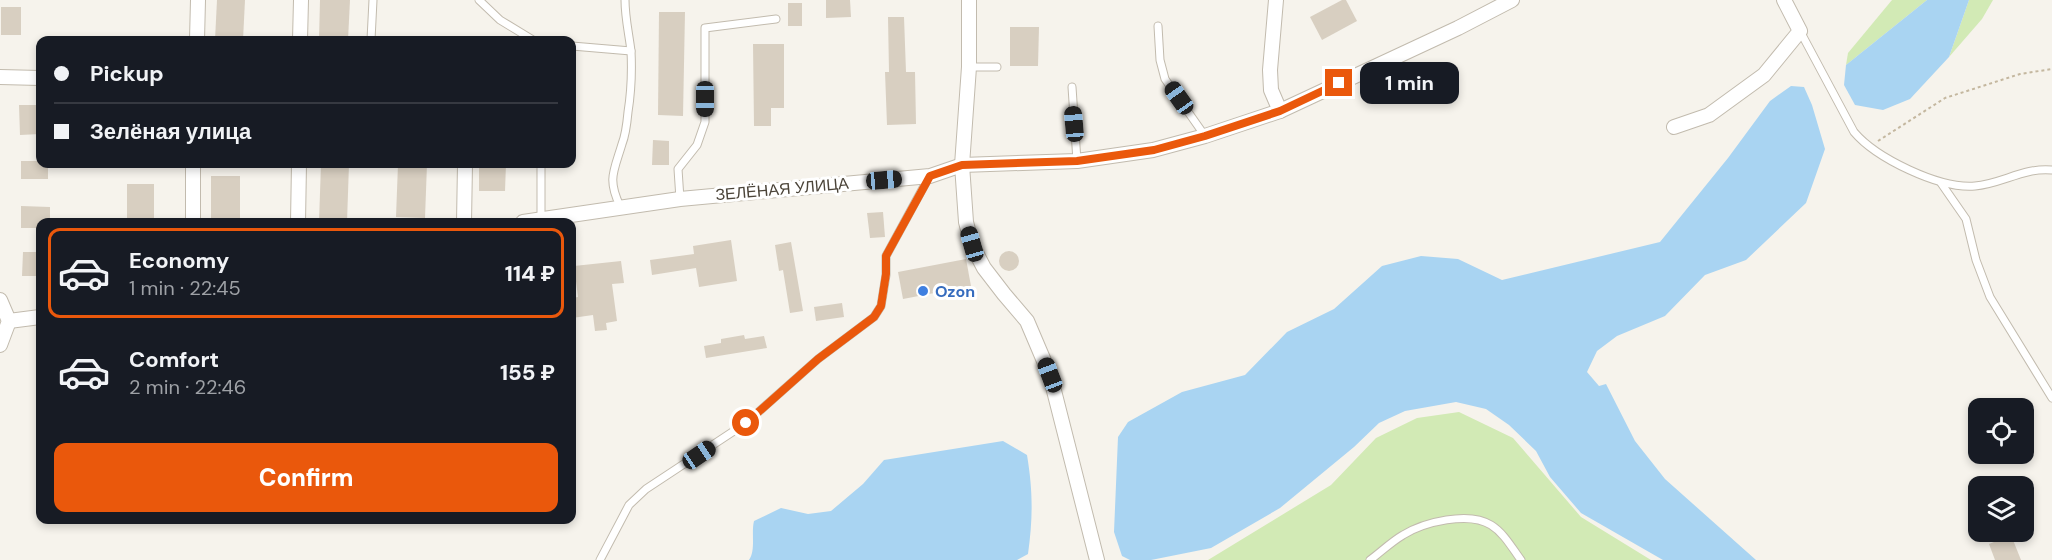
<!DOCTYPE html>
<meta charset="utf-8">
<style>
body{margin:0;font-family:"DM Sans",sans-serif;background:#20242c;color:#f1f3f6;height:100vh;display:flex;flex-direction:column;font-size:22px;white-space:nowrap}
*{box-sizing:border-box;margin:0}
p{font-size:20px;color:#9ea1a6}
.icon{flex:none;width:33px;height:33px;fill:none;stroke:currentColor;stroke-width:2;stroke-linecap:round;stroke-linejoin:round}
.map{position:relative;flex:1;overflow:hidden}
.sheet{position:absolute;left:36px;top:218px;width:540px;height:306px;display:flex;flex-direction:column;background:#171b24;border-radius:12px;box-shadow:0 3px 9px #0003}
.sheet>*{flex:none}
.hud{position:absolute;left:36px;top:36px;width:540px;height:132px;border-radius:12px;box-shadow:0 3px 9px #0003;display:grid;align-content:center;height:132px;padding:0 18px;background:#171b24}
.fabs{position:absolute;left:1968px;top:398px;display:grid;gap:12px}
.fabs a{display:grid;place-items:center;width:66px;height:66px;border-radius:12px;background:#171b24;box-shadow:0 3px 9px #0003;font-size:30px}
.end{position:absolute;width:27px;height:27px;margin:-14px;border:8px solid #ea580c;background:#fff;box-shadow:0 0 0 3px #fff}
.from{border-radius:50%}
.bubble{position:absolute;height:42px;border-radius:12px;background:#171b24;box-shadow:0 3px 9px #0003;font-size:20px;font-weight:800;line-height:42px;text-align:center}
.car{position:absolute;width:18px;height:36px;margin:-18px -9px;border-radius:8px;box-shadow:0 0 4px 2px #0007;background:linear-gradient(#222 24%,#8ab4d8 0 40%,#222 0 76%,#8ab4d8 0 86%,#222 0)}
.hud b{display:flex;align-items:center;gap:21px;height:57px;font-size:22px}
.hud b+b{border-top:2px solid #363941}
.hud i{width:15px;height:15px;background:#f1f3f6}
ul{padding:10px 0 0;list-style:none}
li{display:flex;align-items:center;gap:18px;height:90px;margin:0 12px 9px;padding:0 6px;border:3px solid transparent;border-radius:12px}
li div{flex:1}
li b{display:block;font-size:22px}
li em{font-style:normal;font-weight:800}
li.current{border-color:#ea580c}
li>.icon{width:54px;height:54px;stroke-width:1.5}
.action{display:flex;gap:12px;margin-top:auto;padding:12px 18px}
.action a{flex:1;height:69px;border-radius:12px;background:#ea580c;color:#fff;font-size:24px;font-weight:800;line-height:69px;text-align:center}
.map>svg:first-child{display:block}
</style>
<div class="map">
<svg width="2052" height="560" viewBox="0 0 2052 560">
<rect width="100%" height="100%" fill="#f6f3ec"/>
<g fill="#d2eab5">
<path d="M1892 0H1927L1846 65 1848 53Z"/>
<path d="M1969 0H1993L1982 19 1949 57Z"/>
<path d="M1459 412 1513 438 1581 517 1651 560H1208L1331 485 1376 438 1417 418Z"/>
</g>
<g fill="#a9d4f2">
<path d="M1927 0H1969L1949 57 1910 99 1883 110 1855 105 1844 85 1846 65Z"/>
<path d="M1791 86 1804 87 1812 105 1825 149 1806 203 1746 260 1705 275 1665 316 1617 336 1597 351 1587 372 1599 386 1606 384 1635 441 1665 479 1756 560H1663L1581 513 1550 477 1536 451 1509 425 1486 409 1456 402 1405 411 1379 423 1354 447 1280 508 1211 548 1151 560H1130L1122 556 1114 532 1118 437 1128 422 1182 392 1245 375 1287 332 1334 309 1382 266 1421 256 1458 259 1502 280 1660 242 1728 158 1770 101Z"/>
<path d="M1003 441 1027 455C1033 491 1033 518 1028 554L1017 560H749C756 550 751 533 754 521L781 508 808 514 831 511 863 484 884 460Z"/>
</g>
<g fill="#d8cfc1">
<path d="M217 0H245L243 40H215Z"/>
<path d="M320 0H350L348 40H319Z"/>
<path d="M826 0H850L851 17 826 18Z"/>
<path d="M1342 0H1346L1357 21 1322 40 1310 17Z"/>
<rect x="788" y="3" width="14" height="23"/>
<rect x="1" y="7" width="20" height="28"/>
<path d="M659 12H685L683 116 658 115Z"/>
<path d="M888 17H904L906 72H915L916 124 887 125 885 72H889Z"/>
<path d="M1010 27H1039L1038 66H1010Z"/>
<path d="M753 44H784V108H771V126H754Z"/>
<path d="M19 105H40V134L20 135Z"/>
<path d="M653 140 669 141V165H652Z"/>
<path d="M21 161H40V164H48V179H21Z"/>
<path d="M321 164H349L347 222H319Z"/>
<path d="M398 164H427L425 218 396 217Z"/>
<path d="M479 164H506L505 191H479Z"/>
<rect x="211" y="176" width="29" height="46"/>
<rect x="127" y="184" width="27" height="38"/>
<path d="M21 206 50 207V222H40V228H21Z"/>
<path d="M883 212 885 237 870 238 867 213Z"/>
<path d="M731 240 737 281 699 287 696 268 652 275 650 260 694 254 693 246Z"/>
<path d="M791 242 803 311 790 313 783 270 779 271 775 245Z"/>
<circle cx="1009" cy="261" r="10"/>
<path d="M23 252H40V276H22Z"/>
<path d="M966 259 971 286 903 299 898 272Z"/>
<path d="M621 261 624 283 612 284 617 321 606 323 607 330 595 331 593 315 572 318V298L578 297 574 266Z"/>
<path d="M842 303 844 317 816 321 814 307Z"/>
<path d="M744 335 745 339 764 336 767 348 706 358 704 346 721 343V339Z"/>
<path d="M2011 535 2021 560H1995L1989 544Z"/>
</g>
<g fill="none" stroke-linecap="round" stroke-linejoin="round">
<defs>
<g id="service">
<path d="M479 0 500 20 533 40"/>
<path d="M1158 26 1160 60 1165 79 1205 136"/>
<path d="M1800 31 1854 132C1876 158 1939 189 1975 186 2001 184 2025 167 2052 170"/>
<path d="M371 40 373 0"/>
<path d="M572 46 631 51"/>
<path d="M969 67H997"/>
<path d="M1072 87 1077 161"/>
<path d="M541 164V219"/>
<path d="M1941 183 1966 219 1976 260 1990 297 2052 398"/>
<path d="M680 199 678 169 697 145 705 122V28L776 19"/>
<path d="M620 206C607 179 614 171 622 144 626 134 627 123 628 112 631 93 632 71 631 51 629 34 625 18 625 0"/>
<path d="M600 560 629 505 646 489 746 423 818 359 874 317 881 306 886 275V256L929 177"/>
<path d="M1370 560C1381 552 1391 542 1403 535 1424 522 1469 511 1491 525 1504 533 1512 548 1521 560"/>
</g>
<g id="minor">
<path d="M969 0V67L962 165 966 222 972 245 984 268 1004 294 1027 321 1050 375 1097 560"/>
<path d="M1276 0 1270 70 1271 90 1280 111"/>
<path d="M197 40 198 0"/>
<path d="M300 40 301 0"/>
<path d="M0 77 40 78"/>
<path d="M1674 127 1709 115 1764 75 1800 31 1784 0"/>
<path d="M193 222V164"/>
<path d="M298 222 299 164"/>
<path d="M464 222 465 164"/>
<path d="M523 222 680 199 930 176 962 165 1077 161 1153 150 1205 136 1280 111 1458 28 1512 0"/>
<path d="M0 300 9 321 0 345"/>
<path d="M9 321 40 317"/>
</g>
</defs>
<use href="#service" stroke="#c2bbae" stroke-width="9"/>
<use href="#minor" stroke="#c2bbae" stroke-width="16"/>
<path stroke="#c4b79f" stroke-width="2" stroke-dasharray="3 3" stroke-linecap="butt" d="M1878 141 1945 98 2020 74 2052 69"/>
<use href="#service" stroke="#fff" stroke-width="7"/>
<use href="#minor" stroke="#fff" stroke-width="14"/>
</g>
<g fill="none" stroke-linecap="round" stroke-linejoin="round">
<path stroke="#ea580c" stroke-width="8" d="M746 423 818 359 874 317 881 306 886 274V256L930 176 962 165 1077 161 1154 150 1205 136 1280 111 1339 83"/>
</g>
<circle fill="#3f7fe0" stroke="#fff" stroke-width="2" cx="923" cy="291" r="6"/>
<g text-anchor="middle" dominant-baseline="central" stroke-width="6" stroke-linejoin="round" paint-order="stroke">
<g font-size="16" fill="#4b4439" stroke="#fff">
<text transform="translate(782 189) rotate(-5)">ЗЕЛЁНАЯ УЛИЦА</text>
</g>
<g font-size="16" font-weight="bold" fill="#366cbe" stroke="#fff" text-anchor="start">
<text x="935" y="291">Ozon</text>
</g>
</g>
</svg>
<div class="fabs">
<a><svg class="icon" aria-label="locate" viewBox="0 0 24 24"><circle cx="12" cy="12" r="6"/><path d="M12 2v4M12 18v4M2 12h4M18 12h4"/></svg></a>
<a><svg class="icon" aria-label="layers" viewBox="0 0 24 24"><path d="M12 4l9 5-9 5-9-5zM3 14l9 5 9-5"/></svg></a>
</div>
<i class="end from" style="left:746px;top:423px"></i>
<i class="end" style="left:1339px;top:83px"></i>
<div class="bubble" style="left:1360px;top:62px;width:99px">1 min</div>
<i class="car" style="left:1179px;top:98px;rotate:325deg"></i>
<i class="car" style="left:705px;top:99px;rotate:180deg"></i>
<i class="car" style="left:1074px;top:124px;rotate:355deg"></i>
<i class="car" style="left:884px;top:180px;rotate:85deg"></i>
<i class="car" style="left:972px;top:244px;rotate:344deg"></i>
<i class="car" style="left:1050px;top:375px;rotate:339deg"></i>
<i class="car" style="left:699px;top:455px;rotate:56deg"></i>
<div class="hud">
<b><i class="from"></i>Pickup</b>
<b><i></i>Зелёная улица</b>
</div>
<section class="sheet">
<ul>
<li class="current"><svg class="icon" aria-label="car" viewBox="0 0 24 24"><path d="M5 17H2v-5l4-1 3-4h7l3 4 3 1v5h-3M9 17h6M6 11h13"/><circle cx="7" cy="17" r="2"/><circle cx="17" cy="17" r="2"/></svg><div><b>Economy</b><p>1 min · 22:45</p></div><em>114 ₽</em></li>
<li><svg class="icon" aria-label="car" viewBox="0 0 24 24"><path d="M5 17H2v-5l4-1 3-4h7l3 4 3 1v5h-3M9 17h6M6 11h13"/><circle cx="7" cy="17" r="2"/><circle cx="17" cy="17" r="2"/></svg><div><b>Comfort</b><p>2 min · 22:46</p></div><em>155 ₽</em></li>
</ul>
<div class="action"><a>Confirm</a></div>
</section>
</div>
